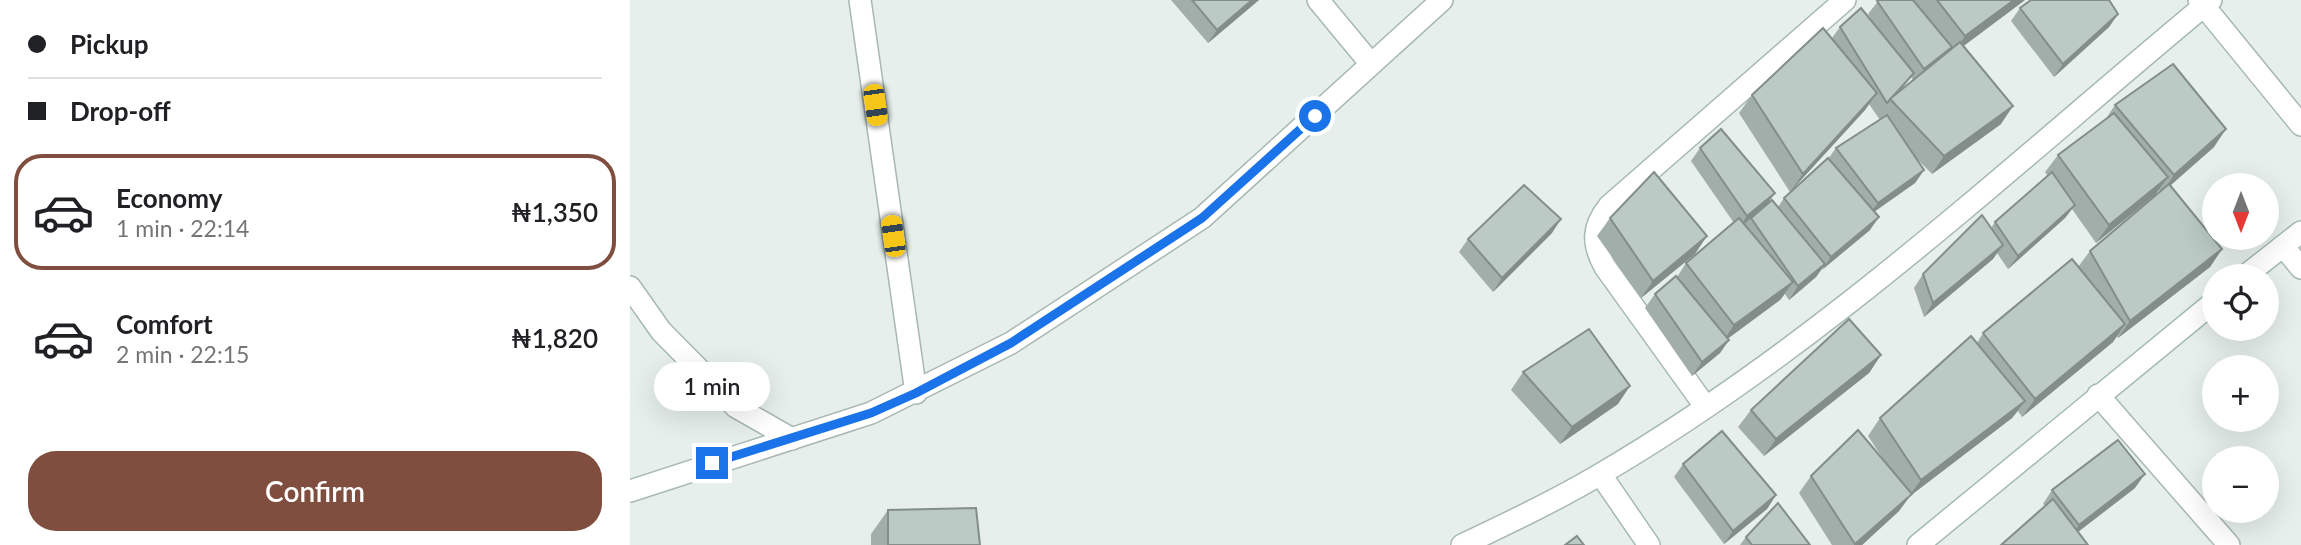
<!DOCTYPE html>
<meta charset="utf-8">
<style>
body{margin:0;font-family:Lato,sans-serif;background:#f2f2f2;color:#202124;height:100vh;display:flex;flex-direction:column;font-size:26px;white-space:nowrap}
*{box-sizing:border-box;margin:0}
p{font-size:23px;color:#757577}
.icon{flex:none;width:38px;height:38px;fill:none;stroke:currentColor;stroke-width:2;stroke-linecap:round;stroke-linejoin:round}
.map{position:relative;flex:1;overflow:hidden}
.panel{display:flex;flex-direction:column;background:#fff;width:630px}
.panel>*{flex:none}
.banner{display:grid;align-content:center;height:154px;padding:0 28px;background:#fff}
.needle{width:46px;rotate:180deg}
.tools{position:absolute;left:1572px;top:173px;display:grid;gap:14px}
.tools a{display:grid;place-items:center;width:77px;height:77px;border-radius:50%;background:#fff;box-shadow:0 7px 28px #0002;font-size:35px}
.end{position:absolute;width:32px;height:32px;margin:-16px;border:9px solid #1a73e8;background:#fff;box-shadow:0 0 0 4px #fff}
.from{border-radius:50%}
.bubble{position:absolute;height:49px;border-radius:24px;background:#fff;box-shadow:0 7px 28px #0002;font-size:23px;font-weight:600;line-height:49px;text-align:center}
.car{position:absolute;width:21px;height:42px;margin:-21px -10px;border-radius:9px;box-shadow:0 0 5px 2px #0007;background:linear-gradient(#f5c518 24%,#345 0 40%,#f5c518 0 76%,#345 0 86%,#f5c518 0)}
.banner b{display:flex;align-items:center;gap:24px;height:66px;font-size:26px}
.banner b+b{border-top:2px solid #e0e0e0}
.banner i{width:18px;height:18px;background:#202124}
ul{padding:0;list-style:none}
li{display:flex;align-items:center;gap:21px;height:116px;margin:0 14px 10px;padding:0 14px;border:4px solid transparent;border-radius:28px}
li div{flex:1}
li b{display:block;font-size:26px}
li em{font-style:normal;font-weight:600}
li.current{border-color:#7f4e3f}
li>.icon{width:63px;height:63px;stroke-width:1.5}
.cta{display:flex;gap:14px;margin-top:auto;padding:14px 28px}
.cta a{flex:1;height:80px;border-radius:28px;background:#7f4e3f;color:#fff;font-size:28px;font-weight:600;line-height:80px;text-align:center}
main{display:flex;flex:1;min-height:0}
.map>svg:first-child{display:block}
</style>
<main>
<section class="panel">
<div class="banner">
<b><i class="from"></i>Pickup</b>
<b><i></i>Drop-off</b>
</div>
<ul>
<li class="current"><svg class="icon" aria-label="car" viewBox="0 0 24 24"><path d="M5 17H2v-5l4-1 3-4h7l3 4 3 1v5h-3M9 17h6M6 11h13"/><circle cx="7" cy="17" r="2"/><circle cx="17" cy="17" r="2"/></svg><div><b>Economy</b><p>1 min · 22:14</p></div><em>₦1,350</em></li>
<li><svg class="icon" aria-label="car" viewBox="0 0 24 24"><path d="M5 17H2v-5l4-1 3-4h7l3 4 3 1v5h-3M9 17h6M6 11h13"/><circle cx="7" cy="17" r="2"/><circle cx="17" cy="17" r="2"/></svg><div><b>Comfort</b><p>2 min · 22:15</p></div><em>₦1,820</em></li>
</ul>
<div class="cta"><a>Confirm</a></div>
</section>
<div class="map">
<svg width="1671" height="545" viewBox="0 0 1671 545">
<rect width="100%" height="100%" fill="#e6efeb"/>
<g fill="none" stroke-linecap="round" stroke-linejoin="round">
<defs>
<g id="minor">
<path d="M230 0 286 393"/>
<path d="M688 0 741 64"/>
<path d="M1569 0 1671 125"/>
<path d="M1653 246 1671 268"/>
<path d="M0 287 31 331 106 407 162 439"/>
<path d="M1468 395 1599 545"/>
<path d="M1075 406 975 267C962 244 962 227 979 206L1215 0"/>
<path d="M971 475 1019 545"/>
<path d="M0 491 241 413 381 343 572 218 812 0"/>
<path d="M832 545C879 523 925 501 969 475 1192 345 1383 164 1581 0"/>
</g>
<g id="secondary">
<path d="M1615 276 1671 232"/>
<path d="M1288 545 1584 302"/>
</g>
</defs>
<use href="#minor" stroke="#a8b8b2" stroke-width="24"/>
<use href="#secondary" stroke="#a4bbb3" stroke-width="24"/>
<use href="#minor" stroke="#fff" stroke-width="21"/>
<use href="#secondary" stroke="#fff" stroke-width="21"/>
</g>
<g fill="#a1aea9" fill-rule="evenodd">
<path d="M541 0H629L578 43Z"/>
<path d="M1249 0H1395L1333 46 1371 124 1302 174 1285 157 1294 170 1285 183 1244 212 1240 230 1192 269 1186 277 1159 300 1155 294 1150 300 1098 338 1099 340 1090 353 1062 376 1015 308 1025 294 1047 277 1056 263 1104 223 1061 161 1070 148 1138 203 1148 207 1154 198 1198 159 1206 148 1250 120 1239 104 1235 110 1160 192 1109 113 1122 95 1202 38 1210 27H1246L1238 14ZM1281 77 1283 80 1272 89Z"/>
<path d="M1390 8 1488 14 1479 27 1424 77 1381 21Z"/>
<path d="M1485 105 1584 147 1540 185 1592 249 1580 267 1488 338 1487 336 1483 342 1392 417 1388 411 1382 418 1280 496 1269 511 1232 545H1202L1169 493 1181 476 1255 462 1238 436 1250 418 1347 343 1353 333 1448 267 1460 251 1530 191 1529 190 1525 195 1466 243 1442 209 1435 218 1378 269 1367 253 1363 259 1294 317 1284 288 1293 274 1361 228 1365 222 1418 176 1415 172 1428 155 1475 120Z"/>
<path d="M980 218 1065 254 1011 298 967 236Z"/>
<path d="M922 233 863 292 829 252 838 239Z"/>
<path d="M1251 355 1239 373 1134 456 1108 427 1121 410Z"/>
<path d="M893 372 988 404 930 444 881 390Z"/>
<path d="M1053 464 1146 495 1137 509 1094 544 1044 477Z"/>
<path d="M1505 488 1448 532 1413 504 1422 490Z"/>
<path d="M258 510 350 545H241V534Z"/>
<path d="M1116 537 1180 545H1110Z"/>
</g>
<g fill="#838d89">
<path d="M622 0H629L578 43 587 30Z"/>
<path d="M1384 0H1395L1323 54 1335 36Z"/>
<path d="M1488 14 1479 27 1424 77 1433 64Z"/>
<path d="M1247 93 1235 110 1160 192 1173 174Z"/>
<path d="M1383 106 1371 124 1302 174 1314 156Z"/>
<path d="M1596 129 1584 147 1532 193 1544 175Z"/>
<path d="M1294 170 1285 183 1238 216 1248 203Z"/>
<path d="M1538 177 1525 195 1466 243 1479 225Z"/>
<path d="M1145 193 1136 206 1108 229 1117 216Z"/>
<path d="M1445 205 1435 218 1378 269 1388 256Z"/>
<path d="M1249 217 1240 230 1192 270 1201 257Z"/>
<path d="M931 219 922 233 863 292 872 278Z"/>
<path d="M1077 236 1065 254 1011 298 1023 281Z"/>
<path d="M1373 245 1363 259 1294 317 1303 303Z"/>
<path d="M1592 249 1580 267 1488 338 1500 321Z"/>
<path d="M1195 264 1186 277 1159 300 1168 286Z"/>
<path d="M1163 282 1150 300 1092 343 1104 325Z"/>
<path d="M1495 324 1483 342 1392 417 1405 399Z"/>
<path d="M1099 340 1090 353 1062 376 1072 362Z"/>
<path d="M1251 355 1239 373 1134 456 1146 439Z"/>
<path d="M1000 386 988 404 930 444 942 427Z"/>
<path d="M1395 401 1382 418 1280 496 1269 511 1232 545H1225L1279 496 1291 480Z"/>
<path d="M1515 474 1505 488 1440 538 1449 525Z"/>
<path d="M1146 495 1137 509 1094 544 1103 531Z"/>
</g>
<g fill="#bbcac4" stroke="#838d89" stroke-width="2">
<path d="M562 0H622L587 30Z"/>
<path d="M1249 0H1283L1322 47 1294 69 1247 1Z"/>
<path d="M1307 0H1384L1335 36Z"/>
<path d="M1401 0H1479L1488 14 1433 64 1390 8Z"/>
<path d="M1231 8 1284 73 1257 103 1210 27Z"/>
<path d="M1193 28 1247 93 1173 174 1122 95Z"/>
<path d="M1330 42 1383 106 1314 156 1260 99Z"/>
<path d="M1543 64 1596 129 1544 175 1485 105Z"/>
<path d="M1484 113 1538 177 1479 225 1428 155Z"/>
<path d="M1257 115 1294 170 1248 203 1206 148Z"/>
<path d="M1091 129 1145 193 1117 216 1070 148Z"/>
<path d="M1198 158 1249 217 1201 257 1154 198Z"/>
<path d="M1024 172 1077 236 1023 281 980 218Z"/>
<path d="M1422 172 1445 205 1388 256 1365 222Z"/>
<path d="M1539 184 1592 249 1500 321 1460 251Z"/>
<path d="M894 185 931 219 872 278 838 239Z"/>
<path d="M1142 200 1195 264 1168 286 1121 218Z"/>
<path d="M1352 215 1373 245 1303 303 1293 274Z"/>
<path d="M1109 218 1163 282 1104 325 1056 263Z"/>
<path d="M1442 259 1495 324 1405 399 1353 333Z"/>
<path d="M1046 276 1099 340 1072 362 1025 294Z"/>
<path d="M1219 319 1251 355 1146 439 1121 410Z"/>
<path d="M959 329 1000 386 942 427 893 372Z"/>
<path d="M1341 336 1395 401 1291 480 1250 418Z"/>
<path d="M1228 430 1282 494 1225 544 1181 476Z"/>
<path d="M1092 431 1146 495 1103 531 1053 464Z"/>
<path d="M1488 440 1515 474 1449 525 1422 490Z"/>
<path d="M1423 499 1458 545H1371Z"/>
<path d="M1148 503 1180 545H1122L1116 537Z"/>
<path d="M346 508 350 545H258V510Z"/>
<path d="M947 536 954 545H935Z"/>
</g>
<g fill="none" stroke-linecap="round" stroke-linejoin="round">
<path stroke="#1a73e8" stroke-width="9" d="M82 463 241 413 286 393 381 343 572 218 685 116"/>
</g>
</svg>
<div class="tools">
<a><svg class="needle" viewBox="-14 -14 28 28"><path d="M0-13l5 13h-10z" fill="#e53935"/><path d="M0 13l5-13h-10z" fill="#757577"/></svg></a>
<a><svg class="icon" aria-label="locate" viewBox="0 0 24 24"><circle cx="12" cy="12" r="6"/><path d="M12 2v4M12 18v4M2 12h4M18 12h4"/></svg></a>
<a>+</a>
<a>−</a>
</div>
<i class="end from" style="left:685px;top:116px"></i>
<i class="end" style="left:82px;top:463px"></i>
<div class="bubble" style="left:24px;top:362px;width:116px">1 min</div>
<i class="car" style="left:245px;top:105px;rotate:172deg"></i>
<i class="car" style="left:263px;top:236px;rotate:352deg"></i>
</div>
</main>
